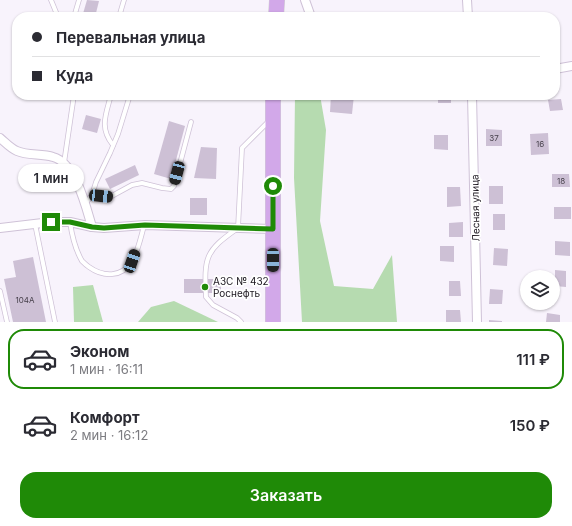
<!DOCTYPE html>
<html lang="ru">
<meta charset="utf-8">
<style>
body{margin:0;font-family:Inter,sans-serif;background:#f2f2f3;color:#2b2b33;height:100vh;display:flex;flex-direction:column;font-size:15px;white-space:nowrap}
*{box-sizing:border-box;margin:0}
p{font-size:13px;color:#7c7c81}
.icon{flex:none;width:22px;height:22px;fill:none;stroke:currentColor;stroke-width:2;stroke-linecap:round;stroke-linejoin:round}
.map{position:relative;height:322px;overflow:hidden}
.drawer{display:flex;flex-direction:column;background:#fff;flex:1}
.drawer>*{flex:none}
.banner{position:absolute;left:12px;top:12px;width:548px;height:88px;border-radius:16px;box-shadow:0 1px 3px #0004;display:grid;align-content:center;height:88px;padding:0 20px;background:#fff}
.tools{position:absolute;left:520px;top:270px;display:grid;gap:8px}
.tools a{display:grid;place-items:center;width:40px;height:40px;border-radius:50%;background:#fff;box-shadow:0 1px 3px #0004;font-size:20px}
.end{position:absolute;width:18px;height:18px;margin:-9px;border:5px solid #1f8a07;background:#fff;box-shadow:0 0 0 2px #fff}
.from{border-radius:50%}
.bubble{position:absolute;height:28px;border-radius:14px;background:#fff;box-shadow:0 1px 3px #0004;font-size:13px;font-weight:600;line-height:28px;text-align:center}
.car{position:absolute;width:12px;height:24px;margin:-12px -6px;border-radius:5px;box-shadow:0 0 3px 1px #0007;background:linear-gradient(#222 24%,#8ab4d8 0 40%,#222 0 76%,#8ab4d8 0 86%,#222 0)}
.banner b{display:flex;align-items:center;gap:14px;height:38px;font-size:15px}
.banner b+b{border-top:1px solid #e1e1e2}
.banner i{width:10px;height:10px;background:#2b2b33}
ul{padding:7px 0 0;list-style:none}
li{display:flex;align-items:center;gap:12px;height:60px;margin:0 8px 6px;padding:0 12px;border:2px solid transparent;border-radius:16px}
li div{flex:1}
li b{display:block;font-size:15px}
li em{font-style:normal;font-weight:600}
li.selected{border-color:#1f8a07}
li>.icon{width:36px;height:36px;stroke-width:1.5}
.primary-button{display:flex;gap:8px;margin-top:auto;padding:8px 20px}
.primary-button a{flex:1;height:46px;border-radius:16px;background:#1f8a07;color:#fff;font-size:16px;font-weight:600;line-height:46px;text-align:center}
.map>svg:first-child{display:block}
</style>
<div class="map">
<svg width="572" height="322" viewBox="0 0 572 322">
<rect width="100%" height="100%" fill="#f8f3fc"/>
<g fill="#b6dbb0">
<path d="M295 95H320L326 130 320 221 334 286 373 289 392 255 397 322H302L294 178Z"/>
<path d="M93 285 103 322H74L73 287Z"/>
<path d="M174 301 218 322H138L151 307Z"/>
</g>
<g fill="#cdc0d5">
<path d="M87 0 99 1 95 17H82Z"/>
<path d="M555 38H557L558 49H555Z"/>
<path d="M79 95H99L97 100Z"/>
<path d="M331 95H354L352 114 330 112Z"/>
<rect x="438" y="95" width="13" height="8"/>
<path d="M480 95H497V98L480 99Z"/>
<path d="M561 99 563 110 550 111 548 100Z"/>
<path d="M86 115 101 119 97 133 82 129Z"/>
<path d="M169 121 185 126 171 179 154 174Z"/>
<path d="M486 129 502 130V146H486Z"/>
<path d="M548 133 549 154 531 155 530 134Z"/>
<path d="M434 135H448V150L434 149Z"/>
<path d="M201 147 217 148 216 179 194 178Z"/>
<path d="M135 165 139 175 110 189 105 179Z"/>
<path d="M552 174H569L570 187H552Z"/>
<rect x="489" y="186" width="14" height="18"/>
<path d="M447 187H460L461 206 447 207Z"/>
<rect x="190" y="198" width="17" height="17"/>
<rect x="554" y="207" width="17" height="12"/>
<rect x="493" y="214" width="12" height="16"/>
<path d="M463 222V237H449V223Z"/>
<path d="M555 241 570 242V256L555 255Z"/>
<path d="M440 246H454V262L440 261Z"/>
<path d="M494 248 508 249 507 266 493 265Z"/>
<path d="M33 257 46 322H13L4 279 16 277 13 261Z"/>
<path d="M555 270 566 271V287L555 286Z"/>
<rect x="184" y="279" width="37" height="14"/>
<path d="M449 281H460L461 296H449Z"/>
<path d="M490 289 503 290 502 304H489Z"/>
<path d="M446 310H460L461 322H446Z"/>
<path d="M547 313 560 315V322H546Z"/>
<path d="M489 320 502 321V322H489Z"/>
</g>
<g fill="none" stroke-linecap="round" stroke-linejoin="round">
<defs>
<g id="lane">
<path d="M51 0 58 17"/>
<path d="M74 17 79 0"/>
<path d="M119 17 124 0"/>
<path d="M111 95C106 114 99 128 113 145"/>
<path d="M64 163 74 95"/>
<path d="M92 195 110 197 132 185 142 183 162 188 171 189 174 186 191 122"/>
<path d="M85 204 92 195 96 182 110 153 118 134 130 95"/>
<path d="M70 222C72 236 75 249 82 261 84 263 86 265 89 267 103 277 122 278 132 261 138 252 141 236 144 226"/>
<path d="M35 224 55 322"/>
<path d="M0 291 7 322"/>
<path d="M241 322 237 318 213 305 206 297C204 257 205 251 238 228L242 148 269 121"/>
</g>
<g id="street">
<path d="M305 0 311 17"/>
<path d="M467 0 468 17"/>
<path d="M555 69 572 66"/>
<path d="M472 95 477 322"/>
<path d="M0 138C5 142 10 148 17 151 28 156 42 153 53 157 76 163 86 207 92 227"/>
<path d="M0 228 51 222H70L92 227 104 228 145 225 273 229"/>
</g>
<g id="highway">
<path d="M276 17 277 0"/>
<path d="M273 322V95"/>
</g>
</defs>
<use href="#lane" stroke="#cfc2d7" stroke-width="5.5"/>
<use href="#street" stroke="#cfc2d7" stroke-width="10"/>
<use href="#highway" stroke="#d1d0d2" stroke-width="16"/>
<use href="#lane" stroke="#fff" stroke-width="4"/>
<use href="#street" stroke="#fff" stroke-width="8"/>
<use href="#highway" stroke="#d2a8e9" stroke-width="15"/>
</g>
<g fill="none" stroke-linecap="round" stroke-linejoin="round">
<path stroke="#1f8a07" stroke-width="5" d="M51 222H70L92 227 104 228 145 225 273 229V186"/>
</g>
<circle fill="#1f8a07" stroke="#fff" stroke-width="1.5" cx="205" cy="287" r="4"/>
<g text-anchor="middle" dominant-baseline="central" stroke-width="3.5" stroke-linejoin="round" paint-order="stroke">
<g font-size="8" fill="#47404b">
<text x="494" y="138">37</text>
<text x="540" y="144">16</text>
<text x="561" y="181">18</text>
<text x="25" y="300">104А</text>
</g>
<g font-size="10" fill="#1a151d" stroke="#fff">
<text transform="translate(475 208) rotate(-91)">Лесная улица</text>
</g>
<g font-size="10" fill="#1a151d" stroke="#fff" text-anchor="start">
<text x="213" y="281">АЗС № 432<tspan x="213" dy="12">Роснефть</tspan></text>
</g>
</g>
</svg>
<div class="tools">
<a><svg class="icon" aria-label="layers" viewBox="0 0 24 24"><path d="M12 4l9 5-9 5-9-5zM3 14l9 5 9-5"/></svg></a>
</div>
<i class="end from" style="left:273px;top:186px"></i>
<i class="end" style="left:51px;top:222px"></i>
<div class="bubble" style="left:18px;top:164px;width:66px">1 мин</div>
<i class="car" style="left:177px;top:173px;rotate:195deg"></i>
<i class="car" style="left:101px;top:196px;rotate:96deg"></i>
<i class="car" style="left:273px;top:260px;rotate:180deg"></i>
<i class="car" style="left:132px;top:261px;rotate:19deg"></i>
<div class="banner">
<b><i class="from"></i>Перевальная улица</b>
<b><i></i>Куда</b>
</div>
</div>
<section class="drawer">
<ul>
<li class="selected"><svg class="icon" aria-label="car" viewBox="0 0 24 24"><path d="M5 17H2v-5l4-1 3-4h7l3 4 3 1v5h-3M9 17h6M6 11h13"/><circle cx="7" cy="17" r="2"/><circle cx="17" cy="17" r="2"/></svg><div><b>Эконом</b><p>1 мин · 16:11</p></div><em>111 ₽</em></li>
<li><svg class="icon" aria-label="car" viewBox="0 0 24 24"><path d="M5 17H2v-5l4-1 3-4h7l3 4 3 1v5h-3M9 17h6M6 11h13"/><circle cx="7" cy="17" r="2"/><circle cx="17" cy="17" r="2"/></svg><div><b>Комфорт</b><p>2 мин · 16:12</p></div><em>150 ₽</em></li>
</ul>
<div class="primary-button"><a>Заказать</a></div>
</section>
